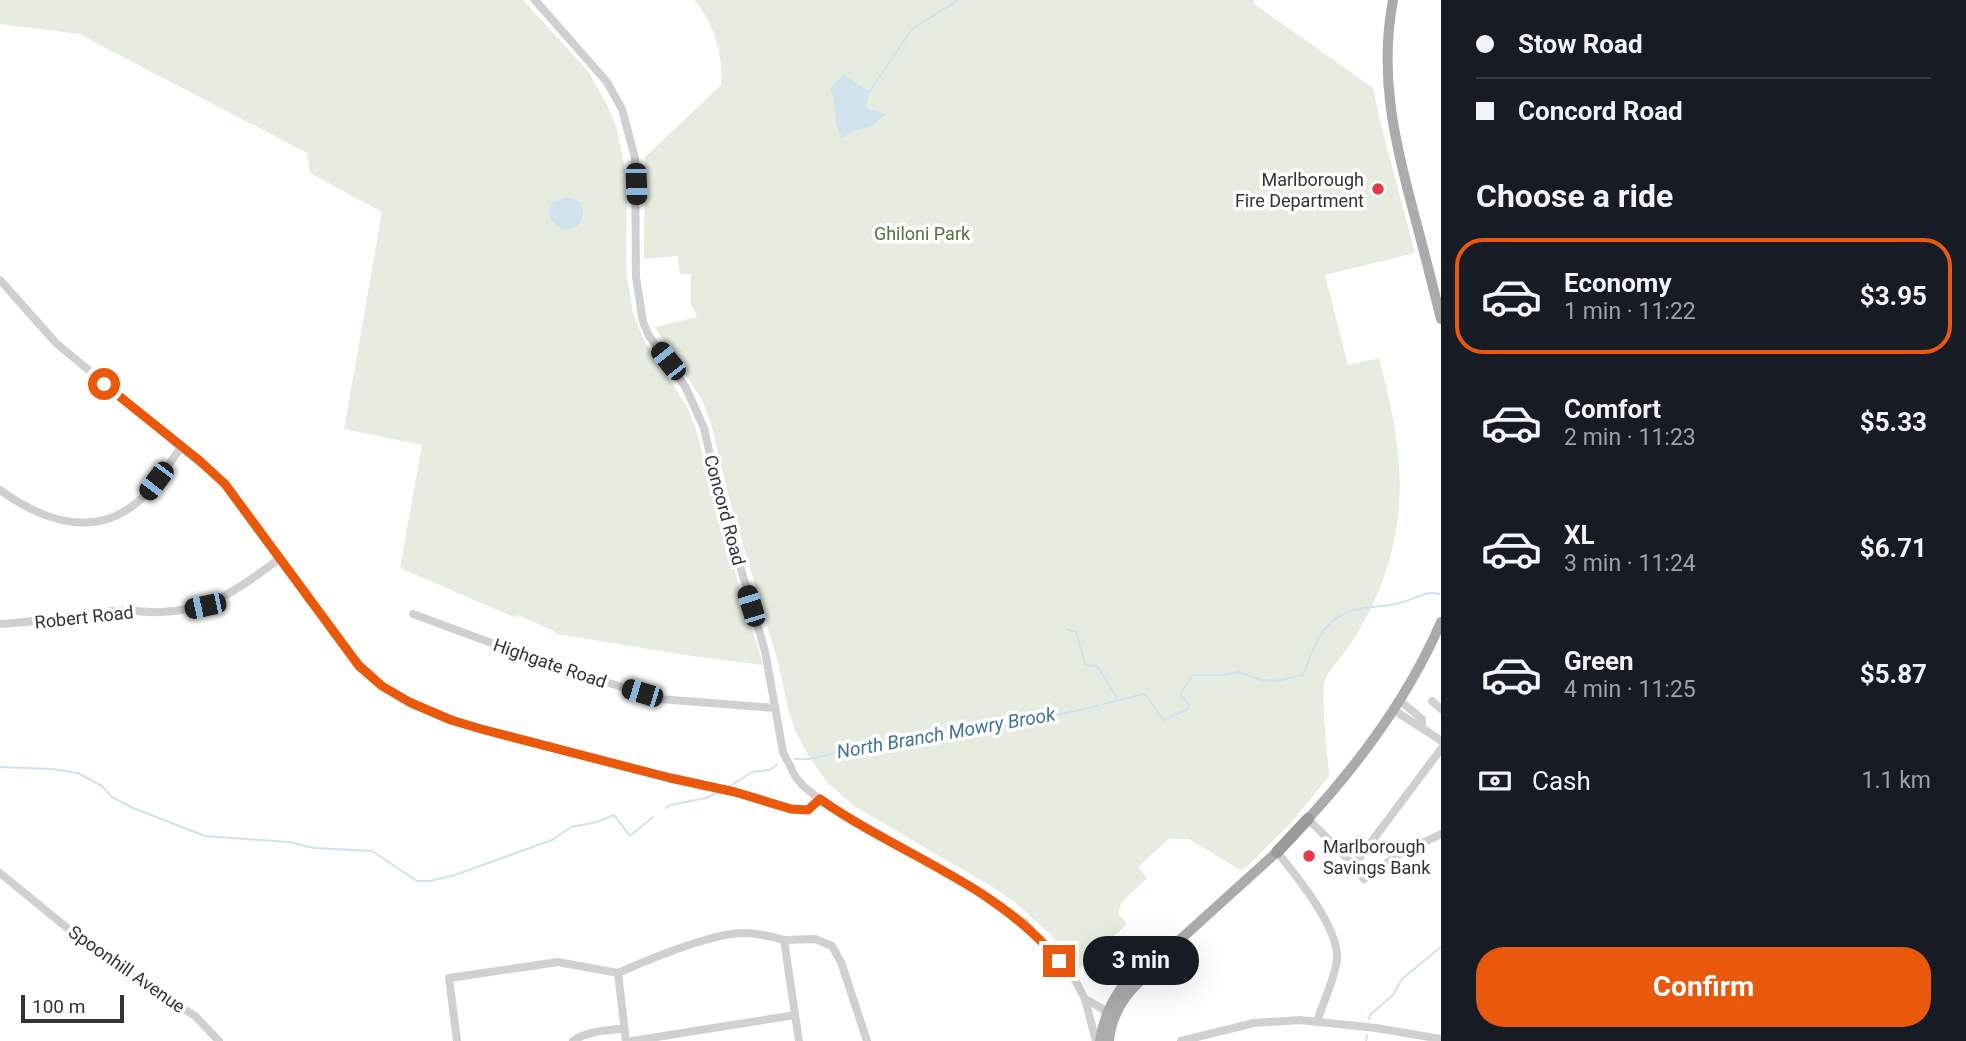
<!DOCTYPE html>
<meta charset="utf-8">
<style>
body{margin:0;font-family:Roboto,sans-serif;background:#242831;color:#f1f3f6;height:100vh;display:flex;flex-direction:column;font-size:26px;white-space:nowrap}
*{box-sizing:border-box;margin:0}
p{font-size:23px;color:#9ea1a6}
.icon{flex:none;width:38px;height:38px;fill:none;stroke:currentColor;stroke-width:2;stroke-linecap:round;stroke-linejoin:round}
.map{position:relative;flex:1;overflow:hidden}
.side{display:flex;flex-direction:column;background:#171b24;width:525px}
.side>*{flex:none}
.hud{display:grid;align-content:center;height:154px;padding:0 35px;background:#171b24}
.scale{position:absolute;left:21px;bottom:18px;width:103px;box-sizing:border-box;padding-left:7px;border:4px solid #333;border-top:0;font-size:19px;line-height:24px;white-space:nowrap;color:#333;-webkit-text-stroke:5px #fff;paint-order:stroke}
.end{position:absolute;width:32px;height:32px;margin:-16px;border:9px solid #ea580c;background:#fff;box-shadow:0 0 0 4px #fff}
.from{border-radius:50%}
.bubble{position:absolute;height:49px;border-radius:24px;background:#171b24;box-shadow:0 7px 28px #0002;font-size:23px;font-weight:700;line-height:49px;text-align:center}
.car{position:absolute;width:21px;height:42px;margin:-21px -10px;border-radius:9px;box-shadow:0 0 5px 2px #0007;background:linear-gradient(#222 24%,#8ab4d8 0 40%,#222 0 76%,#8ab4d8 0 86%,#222 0)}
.hud b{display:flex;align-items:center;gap:24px;height:66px;font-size:26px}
.hud b+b{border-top:2px solid #363941}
.hud i{width:18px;height:18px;background:#f1f3f6}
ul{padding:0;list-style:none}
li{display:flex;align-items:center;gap:21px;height:116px;margin:0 14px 10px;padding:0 21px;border:4px solid transparent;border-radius:28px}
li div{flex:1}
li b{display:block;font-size:26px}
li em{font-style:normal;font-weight:700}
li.selected{border-color:#ea580c}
li>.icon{width:63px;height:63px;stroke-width:1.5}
h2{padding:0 35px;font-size:32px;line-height:84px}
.pay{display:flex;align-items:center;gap:18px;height:77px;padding:0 35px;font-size:26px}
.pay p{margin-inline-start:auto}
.primary-button{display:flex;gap:14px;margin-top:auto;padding:14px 35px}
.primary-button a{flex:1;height:80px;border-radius:28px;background:#ea580c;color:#fff;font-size:28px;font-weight:700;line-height:80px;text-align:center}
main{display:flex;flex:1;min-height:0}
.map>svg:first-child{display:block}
</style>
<main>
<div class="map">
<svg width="1441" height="1041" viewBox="0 0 1441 1041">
<rect width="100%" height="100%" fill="#fff"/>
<g fill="#e6ecdf">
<path d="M0 0H523L588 71 607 105 617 129 627 179 626 269 633 314 644 340 687 407 696 429 717 512 763 665 692 656 556 634 554 631 518 615 516 618 400 568 422 445 344 429 382 212 310 173 307 153 79 34 0 24Z"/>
<path d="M694 0H1255L1253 3 1373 88 1380 121 1415 253 1325 275 1348 365 1379 358C1403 448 1413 520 1371 608 1363 624 1354 640 1343 654 1338 662 1328 671 1325 680 1320 692 1328 760 1329 776L1290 824 1242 871 1189 839H1169L1138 867 1147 878 1122 902 1118 914 1127 924 1078 969 1051 935 1018 905 994 888 854 806 829 784 809 757 795 730 789 712 778 662 731 505 711 424 702 400 655 327 697 317 691 304V274H680L677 256 644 259 645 157 721 85C724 56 713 21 694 0Z"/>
</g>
<g fill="#cfe2ee">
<path d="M844 74 869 92 866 108 886 114 872 126 853 131 842 138C831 121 839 108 830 88Z"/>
<path d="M567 197 580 202C588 219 579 229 562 230L551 220 549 209 553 202Z"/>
</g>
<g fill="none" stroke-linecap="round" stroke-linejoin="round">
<g stroke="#cfe2ee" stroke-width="2">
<path d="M869 92 912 29 958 0"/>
<path d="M1066 629 1076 632 1085 664 1098 667 1118 700"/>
<path d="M1103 704 1144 694C1153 702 1156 712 1164 720L1188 709 1189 705 1180 694 1193 675H1222L1239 672 1262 680 1276 681 1303 675C1314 647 1321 619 1354 610 1370 606 1387 607 1403 602 1415 599 1426 590 1439 594"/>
<path d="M867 747 985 724 997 728 1098 706"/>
<path d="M795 759H809L845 751"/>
<path d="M0 767 52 769 78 773 102 786 112 797 133 808 205 836 289 842 314 848 372 851 417 881H430L455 875 552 840 571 827 597 822 614 815 630 836 653 817"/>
<path d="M730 786 752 772 769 770 777 765"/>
<path d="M666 808 670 805 706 798 716 793"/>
<path d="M1369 1019 1370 1015 1393 995 1402 979 1441 947"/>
<path d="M1366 1041 1367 1035"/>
</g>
<g stroke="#d0d0d0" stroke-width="8">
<path d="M535 0 607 82 622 109 635 158 636 277 643 322 649 336 685 386 704 428 718 491 765 651 783 752 795 776 803 786 824 803 973 887 1024 922 1075 980 1085 999 1096 1041"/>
<path d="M0 280 56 343 223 482 350 654 382 686 423 708 466 725 615 764 735 792 791 809H808L819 799"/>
<path d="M0 490C46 523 101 541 146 494 160 480 170 462 182 446"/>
<path d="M413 614 549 664 660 699 775 708"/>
<path d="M0 624C38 622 74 616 112 611 128 609 144 613 160 612 211 611 240 588 279 559"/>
<path d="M1399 700 1422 719V726"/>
<path d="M1432 701 1441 709"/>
<path d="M1393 709C1409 721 1425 729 1441 741"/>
<path d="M1441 749 1354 865 1364 879 1398 855 1441 834"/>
<path d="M1308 819 1354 865"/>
<path d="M1277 852C1296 875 1340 929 1337 960 1334 981 1323 1002 1317 1022"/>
<path d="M0 873 104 958 195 1016 219 1041"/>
<path d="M784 940 815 939 832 946 841 962 867 1041"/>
<path d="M1085 999 1103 1009 1108 1018"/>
<path d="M457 1041 449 978 558 962 618 973"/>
<path d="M573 1041C587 1031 607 1030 623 1029"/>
<path d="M626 1041 618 973C647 960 710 934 741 933 756 933 770 936 784 940L799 1041"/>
<path d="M632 1041 795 1015"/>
<path d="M1181 1041 1254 1023 1300 1020 1376 1028 1441 1039"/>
</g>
<g stroke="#ababab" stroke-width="10">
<path d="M1393 0C1379 74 1394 139 1413 210 1423 247 1432 283 1441 319"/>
<path d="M1308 819C1361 761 1410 694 1441 622"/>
<path d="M1100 1041C1105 1006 1127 969 1162 956"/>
<path d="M1109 1041C1111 1018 1123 997 1140 981 1148 973 1157 966 1162 956L1277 852"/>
</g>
<path stroke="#9a9a9a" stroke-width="12" d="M1277 852 1308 819"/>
</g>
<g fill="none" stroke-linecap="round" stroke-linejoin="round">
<path stroke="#ea580c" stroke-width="9" d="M104 384 200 461 225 484 359 666 382 686 409 702 451 720 481 729 670 778 735 792 791 809 808 810 820 799C900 856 994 882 1059 961"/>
</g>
<g fill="#e63946" stroke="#fff" stroke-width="2.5">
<circle cx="1378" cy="189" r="7"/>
<circle cx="1309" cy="856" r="7"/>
</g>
<g text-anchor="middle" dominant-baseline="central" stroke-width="7" stroke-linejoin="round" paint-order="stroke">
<g font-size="18" fill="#333" stroke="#fff" text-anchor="end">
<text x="1364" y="179">Marlborough<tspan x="1364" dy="21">Fire Department</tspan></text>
<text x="1323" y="846" text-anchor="start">Marlborough<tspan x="1323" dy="21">Savings Bank</tspan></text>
</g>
<g font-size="18" fill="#56703f" stroke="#fff">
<text x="922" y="233">Ghiloni Park</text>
</g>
<g font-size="18" fill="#333" stroke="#fff">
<text transform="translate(725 510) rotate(75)">Concord Road</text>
<text transform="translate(84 617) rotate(-6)">Robert Road</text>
<text transform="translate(550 663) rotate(19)">Highgate Road</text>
<text transform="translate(127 969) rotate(35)">Spoonhill Avenue</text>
</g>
<g font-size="19" font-style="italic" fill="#3f7597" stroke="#fff">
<text transform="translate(946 733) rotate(-10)">North Branch Mowry Brook</text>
</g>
</g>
</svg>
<div class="scale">100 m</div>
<i class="end from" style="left:104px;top:384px"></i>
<i class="end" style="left:1059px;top:961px"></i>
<div class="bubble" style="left:1083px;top:936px;width:116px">3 min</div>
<i class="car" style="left:636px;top:184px;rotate:178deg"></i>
<i class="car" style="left:668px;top:361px;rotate:322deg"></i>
<i class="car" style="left:156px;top:481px;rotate:217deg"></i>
<i class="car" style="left:205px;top:606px;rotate:258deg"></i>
<i class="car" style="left:751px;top:606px;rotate:343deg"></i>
<i class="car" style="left:642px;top:693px;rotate:287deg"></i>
</div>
<section class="side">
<div class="hud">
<b><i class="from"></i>Stow Road</b>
<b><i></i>Concord Road</b>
</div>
<h2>Choose a ride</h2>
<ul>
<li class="selected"><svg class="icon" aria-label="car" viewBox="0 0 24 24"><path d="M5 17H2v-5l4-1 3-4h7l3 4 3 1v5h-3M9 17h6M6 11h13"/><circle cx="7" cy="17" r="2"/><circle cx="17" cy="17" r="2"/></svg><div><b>Economy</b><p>1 min · 11:22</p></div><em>$3.95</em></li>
<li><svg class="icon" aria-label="car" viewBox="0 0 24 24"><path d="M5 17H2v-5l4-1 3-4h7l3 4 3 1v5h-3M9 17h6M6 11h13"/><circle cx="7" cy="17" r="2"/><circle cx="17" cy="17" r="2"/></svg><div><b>Comfort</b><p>2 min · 11:23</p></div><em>$5.33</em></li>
<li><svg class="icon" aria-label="car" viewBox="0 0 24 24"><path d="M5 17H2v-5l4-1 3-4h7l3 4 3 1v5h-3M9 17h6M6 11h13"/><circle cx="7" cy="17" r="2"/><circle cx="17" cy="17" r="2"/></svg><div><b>XL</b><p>3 min · 11:24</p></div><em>$6.71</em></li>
<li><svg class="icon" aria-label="car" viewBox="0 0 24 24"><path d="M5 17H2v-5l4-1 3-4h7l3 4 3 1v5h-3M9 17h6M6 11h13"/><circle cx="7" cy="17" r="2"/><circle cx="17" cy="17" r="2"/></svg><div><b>Green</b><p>4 min · 11:25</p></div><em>$5.87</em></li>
</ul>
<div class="pay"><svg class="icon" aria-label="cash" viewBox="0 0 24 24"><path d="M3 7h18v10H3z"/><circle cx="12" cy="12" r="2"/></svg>Cash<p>1.1 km</p></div>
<div class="primary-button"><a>Confirm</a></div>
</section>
</main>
